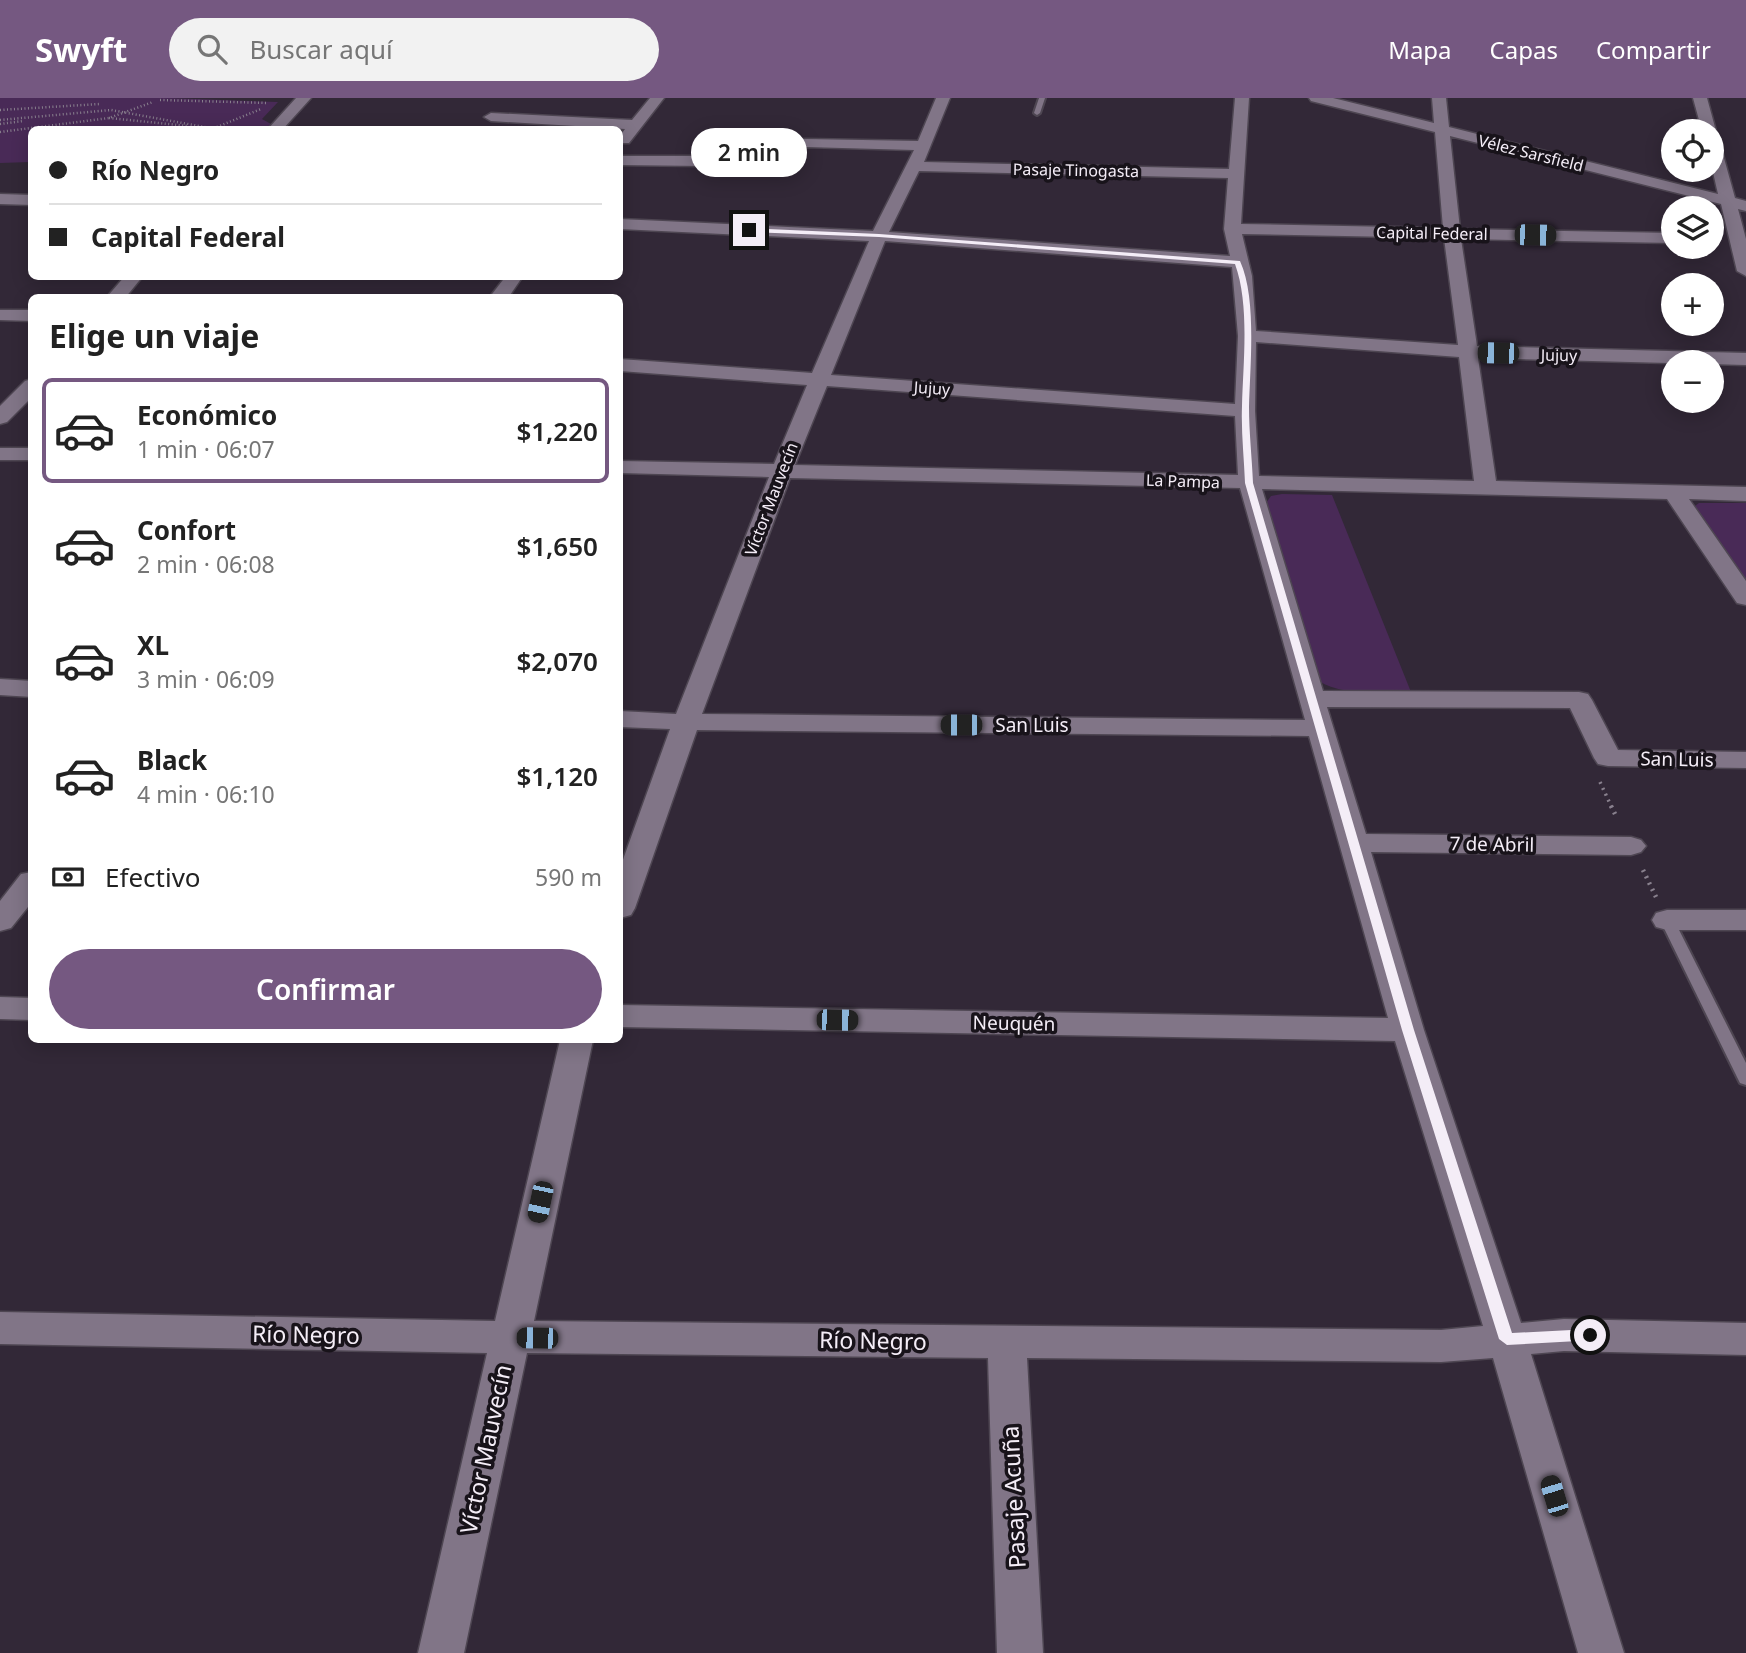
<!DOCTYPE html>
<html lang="es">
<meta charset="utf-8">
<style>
body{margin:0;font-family:"Noto Sans",sans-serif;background:#f2f2f2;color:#222;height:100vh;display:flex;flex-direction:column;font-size:26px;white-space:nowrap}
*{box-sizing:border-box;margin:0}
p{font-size:23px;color:#767676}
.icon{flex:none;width:38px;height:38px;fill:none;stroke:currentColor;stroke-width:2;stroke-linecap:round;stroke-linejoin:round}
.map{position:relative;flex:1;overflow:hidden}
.side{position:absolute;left:28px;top:196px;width:595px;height:749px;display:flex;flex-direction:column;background:#fff;border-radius:10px;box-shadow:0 4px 18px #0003}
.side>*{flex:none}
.banner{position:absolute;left:28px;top:28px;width:595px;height:154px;border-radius:10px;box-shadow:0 4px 18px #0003;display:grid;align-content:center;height:154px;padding:0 21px;background:#fff}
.controls{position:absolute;left:1661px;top:21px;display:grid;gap:14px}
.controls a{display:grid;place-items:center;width:63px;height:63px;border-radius:50%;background:#fff;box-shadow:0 4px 18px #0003;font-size:35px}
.end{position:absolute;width:32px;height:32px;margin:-16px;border:9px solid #f4edf7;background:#111;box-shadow:0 0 0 4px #111}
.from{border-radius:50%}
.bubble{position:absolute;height:49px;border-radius:24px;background:#fff;box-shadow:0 4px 18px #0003;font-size:23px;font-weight:600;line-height:49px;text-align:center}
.car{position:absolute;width:21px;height:42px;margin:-21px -10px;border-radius:9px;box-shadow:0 0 5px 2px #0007;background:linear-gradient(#222 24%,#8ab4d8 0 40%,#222 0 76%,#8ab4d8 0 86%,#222 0)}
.banner b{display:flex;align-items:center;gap:24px;height:66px;font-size:26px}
.banner b+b{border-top:2px solid #e0e0e0}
.banner i{width:18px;height:18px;background:#222}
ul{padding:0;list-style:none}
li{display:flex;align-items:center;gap:21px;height:105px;margin:0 14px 10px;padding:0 7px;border:4px solid transparent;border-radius:10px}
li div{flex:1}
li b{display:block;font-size:26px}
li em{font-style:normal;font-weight:600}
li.active{border-color:#755881}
li>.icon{width:63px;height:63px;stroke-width:1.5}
h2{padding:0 21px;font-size:32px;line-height:84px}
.pay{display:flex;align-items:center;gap:18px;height:77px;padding:0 21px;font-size:26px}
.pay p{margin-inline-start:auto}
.cta{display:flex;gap:14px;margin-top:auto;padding:14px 21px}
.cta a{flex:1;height:80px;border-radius:42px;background:#755881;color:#fff;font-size:28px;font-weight:600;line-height:80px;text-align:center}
header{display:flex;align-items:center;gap:42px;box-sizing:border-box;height:98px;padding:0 35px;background:#755881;color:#fff}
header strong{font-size:33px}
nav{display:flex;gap:38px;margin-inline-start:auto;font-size:24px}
.search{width:490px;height:63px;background:#f2f2f2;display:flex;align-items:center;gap:18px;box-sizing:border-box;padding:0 24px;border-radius:38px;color:#767676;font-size:26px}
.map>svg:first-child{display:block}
</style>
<header>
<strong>Swyft</strong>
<div class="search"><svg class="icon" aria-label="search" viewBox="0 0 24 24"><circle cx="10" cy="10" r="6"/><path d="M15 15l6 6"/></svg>Buscar aquí</div>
<nav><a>Mapa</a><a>Capas</a><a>Compartir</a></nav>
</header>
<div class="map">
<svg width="1746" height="1555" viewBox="0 0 1746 1555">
<rect width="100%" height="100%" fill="#322837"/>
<g fill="#492a57">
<path d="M0 0H168L278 4 262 21 271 26 266 31 32 32 31 64 0 65Z"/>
<path d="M1282 396 1332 397 1411 594C1383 593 1343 599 1319 583L1266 405 1271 398Z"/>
<path d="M1699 405H1746V483L1696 413 1695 408Z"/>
</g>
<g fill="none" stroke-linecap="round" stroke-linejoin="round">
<defs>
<g id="lane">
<path d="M1039 0H1045L1040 15 1037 17 1034 15Z"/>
<path d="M1667 817 1674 822 1746 965V987L1740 985 1738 981 1660 822Z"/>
</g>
<g id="street">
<path d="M296 0H311L282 32H267Z"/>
<path d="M650 0H664L629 45H620V38L625 31 491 23 484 19 491 15 632 22Z"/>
<path d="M936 0H950L924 64 1229 71 1235 0H1249L1241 126 1443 130 1435 34 1311 3 1309 0H1333L1434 25 1432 0H1446L1449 29 1718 96 1712 70V38L1719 42 1735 100 1746 103V113L1738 111 1746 141V178L1737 173 1721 106 1450 38 1460 131 1673 135V145L1461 141 1477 248 1746 255V267L1478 260 1496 383 1746 389V403L1689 401 1746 483V507L1737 505 1667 401 1262 391 1323 593 1579 594 1588 596 1592 602 1618 652 1746 654V670L1608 668 1598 666 1594 660 1570 610 1327 609 1366 736 1631 739 1641 742 1646 748 1641 754 1631 757 1371 754 1424 932 1521 1225 1564 1221 1746 1225V1257L1564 1253 1531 1256 1624 1555H1578L1493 1260 1441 1264 1027 1260 1043 1555H997L988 1260 527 1255 464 1555H418L487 1255 0 1246V1214L495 1223 560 942H593L534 1223 1441 1232 1483 1228 1395 943 620 929V907L1388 920 1309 638 697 632 635 810 631 817 620 820V770L670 631 620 629V613L676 616 769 379 620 375V363L774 366 807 287 620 273V261L812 275 869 143 620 131V121L873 133 914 52 806 49 728 56 703 68 620 67V58H700L719 49 747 44 806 41 918 43ZM919 73 1228 80 1224 131 1230 158 889 134ZM1242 136 1444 140 1458 247 1256 233 1252 178ZM885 143 1232 169 1238 238 1235 306 831 277ZM1256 244 1459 259 1474 383 1259 378 1255 313ZM827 288 1235 318 1238 377 795 367ZM790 380 1240 390 1305 622 702 616Z"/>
<path d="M1693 0H1707L1716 33 1714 36 1712 37V33H1702Z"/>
<path d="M0 96 32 97V107L0 106Z"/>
<path d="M125 178H143L125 200H106Z"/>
<path d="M506 178H523L508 200H489Z"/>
<path d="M0 212H32V223L0 222Z"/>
<path d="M32 281V299L7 324 0 326V308L25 283Z"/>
<rect x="0" y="350" width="32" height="12"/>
<path d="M0 581 32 583V599L0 597Z"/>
<path d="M32 774V804L11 830 0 833V803L21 776Z"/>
<path d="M1667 812H1746V832H1667L1656 829 1652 822 1656 815Z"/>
<path d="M0 899 32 900V922L0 921Z"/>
</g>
</defs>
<use href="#lane" stroke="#4e4652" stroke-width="4"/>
<use href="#street" stroke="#4e4652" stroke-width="3"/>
<g stroke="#89818e" stroke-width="2.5" stroke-dasharray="1 2.5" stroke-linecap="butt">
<path d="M160 2 268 5"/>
<path d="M0 12 100 6"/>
<path d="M109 20 188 28"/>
<path d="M0 22 111 12 221 32"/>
<path d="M0 26 23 23"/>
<path d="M217 29 261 11"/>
<path d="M0 34 109 20 153 4"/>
</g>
<path stroke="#89818e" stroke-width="3.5" stroke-dasharray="2 4.5" stroke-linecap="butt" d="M1600 684 1612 710"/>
<g stroke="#89818e" stroke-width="4.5" stroke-dasharray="2 5" stroke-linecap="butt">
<path d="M1611 708 1617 720"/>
<path d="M1643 772 1656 799"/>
</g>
<use href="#lane" fill="#817587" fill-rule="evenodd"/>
<use href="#street" fill="#817587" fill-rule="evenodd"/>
</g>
<path fill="#f4edf7" d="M747 130 879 136 1240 163C1257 200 1250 268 1249 309 1249 334 1252 360 1253 385L1414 932 1512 1235 1590 1231 1596 1233 1598 1237 1596 1242 1507 1247 1499 1241 1402 932 1245 385C1244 359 1241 334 1242 308 1243 265 1250 207 1235 166L879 139 749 134Z"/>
<g text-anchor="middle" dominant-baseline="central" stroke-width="7" stroke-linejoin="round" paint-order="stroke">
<g font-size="16" fill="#f4edf7" stroke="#18131a">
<text transform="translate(1531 55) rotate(14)">Vélez Sarsfield</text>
<text transform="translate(1076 72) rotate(1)">Pasaje Tinogasta</text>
<text transform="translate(1432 135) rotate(1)">Capital Federal</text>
<text transform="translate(1559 257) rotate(1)">Jujuy</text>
<text transform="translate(932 290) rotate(4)">Jujuy</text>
<text transform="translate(1183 383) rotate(2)">La Pampa</text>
<text transform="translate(771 401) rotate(-69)">Víctor Mauvecín</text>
</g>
<g font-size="19" fill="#f4edf7" stroke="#18131a">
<text x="1032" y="627">San Luis</text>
<text transform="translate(1677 661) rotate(1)">San Luis</text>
<text transform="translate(1492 746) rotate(1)">7 de Abril</text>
<text transform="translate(1014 925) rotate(1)">Neuquén</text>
</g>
<g font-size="23" fill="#f4edf7" stroke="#18131a">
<text transform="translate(306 1236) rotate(1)">Río Negro</text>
<text transform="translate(873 1242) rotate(1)">Río Negro</text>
<text transform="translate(485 1351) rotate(-78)">Víctor Mauvecín</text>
<text transform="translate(1013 1399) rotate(-93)">Pasaje Acuña</text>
</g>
</g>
</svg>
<div class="controls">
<a><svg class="icon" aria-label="locate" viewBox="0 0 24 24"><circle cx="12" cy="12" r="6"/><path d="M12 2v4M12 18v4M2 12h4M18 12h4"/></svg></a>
<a><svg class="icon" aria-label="layers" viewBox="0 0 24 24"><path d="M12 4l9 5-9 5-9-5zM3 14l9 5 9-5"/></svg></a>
<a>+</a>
<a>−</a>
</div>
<i class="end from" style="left:1590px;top:1237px"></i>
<i class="end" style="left:749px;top:132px"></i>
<div class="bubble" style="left:691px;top:30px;width:116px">2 min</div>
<i class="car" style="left:1535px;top:137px;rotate:91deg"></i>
<i class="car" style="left:1498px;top:255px;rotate:271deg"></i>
<i class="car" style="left:961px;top:627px;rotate:270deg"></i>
<i class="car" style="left:837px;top:922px;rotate:91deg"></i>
<i class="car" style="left:540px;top:1104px;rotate:192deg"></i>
<i class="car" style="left:537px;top:1240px;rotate:271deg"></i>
<i class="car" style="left:1554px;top:1398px;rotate:343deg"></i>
<div class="banner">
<b><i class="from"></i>Río Negro</b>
<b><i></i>Capital Federal</b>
</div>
<section class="side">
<h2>Elige un viaje</h2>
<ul>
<li class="active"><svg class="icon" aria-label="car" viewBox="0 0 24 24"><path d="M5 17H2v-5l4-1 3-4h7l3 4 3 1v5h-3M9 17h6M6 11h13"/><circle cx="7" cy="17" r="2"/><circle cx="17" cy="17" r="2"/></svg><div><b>Económico</b><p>1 min · 06:07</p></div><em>$1,220</em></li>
<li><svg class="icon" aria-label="car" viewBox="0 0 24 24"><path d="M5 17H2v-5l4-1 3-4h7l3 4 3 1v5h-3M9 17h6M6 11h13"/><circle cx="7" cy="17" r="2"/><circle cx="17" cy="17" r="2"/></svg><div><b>Confort</b><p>2 min · 06:08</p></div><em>$1,650</em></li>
<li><svg class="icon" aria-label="car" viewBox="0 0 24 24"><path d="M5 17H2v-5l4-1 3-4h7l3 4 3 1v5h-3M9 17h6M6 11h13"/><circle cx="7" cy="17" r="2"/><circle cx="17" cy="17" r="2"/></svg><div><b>XL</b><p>3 min · 06:09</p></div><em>$2,070</em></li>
<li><svg class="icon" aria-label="car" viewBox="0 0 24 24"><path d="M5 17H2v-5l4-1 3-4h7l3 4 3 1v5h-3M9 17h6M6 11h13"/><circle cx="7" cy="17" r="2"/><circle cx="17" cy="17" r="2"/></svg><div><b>Black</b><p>4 min · 06:10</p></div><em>$1,120</em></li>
</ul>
<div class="pay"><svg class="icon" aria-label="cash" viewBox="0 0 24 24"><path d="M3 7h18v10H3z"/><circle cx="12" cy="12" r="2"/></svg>Efectivo<p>590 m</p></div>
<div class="cta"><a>Confirmar</a></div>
</section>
</div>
